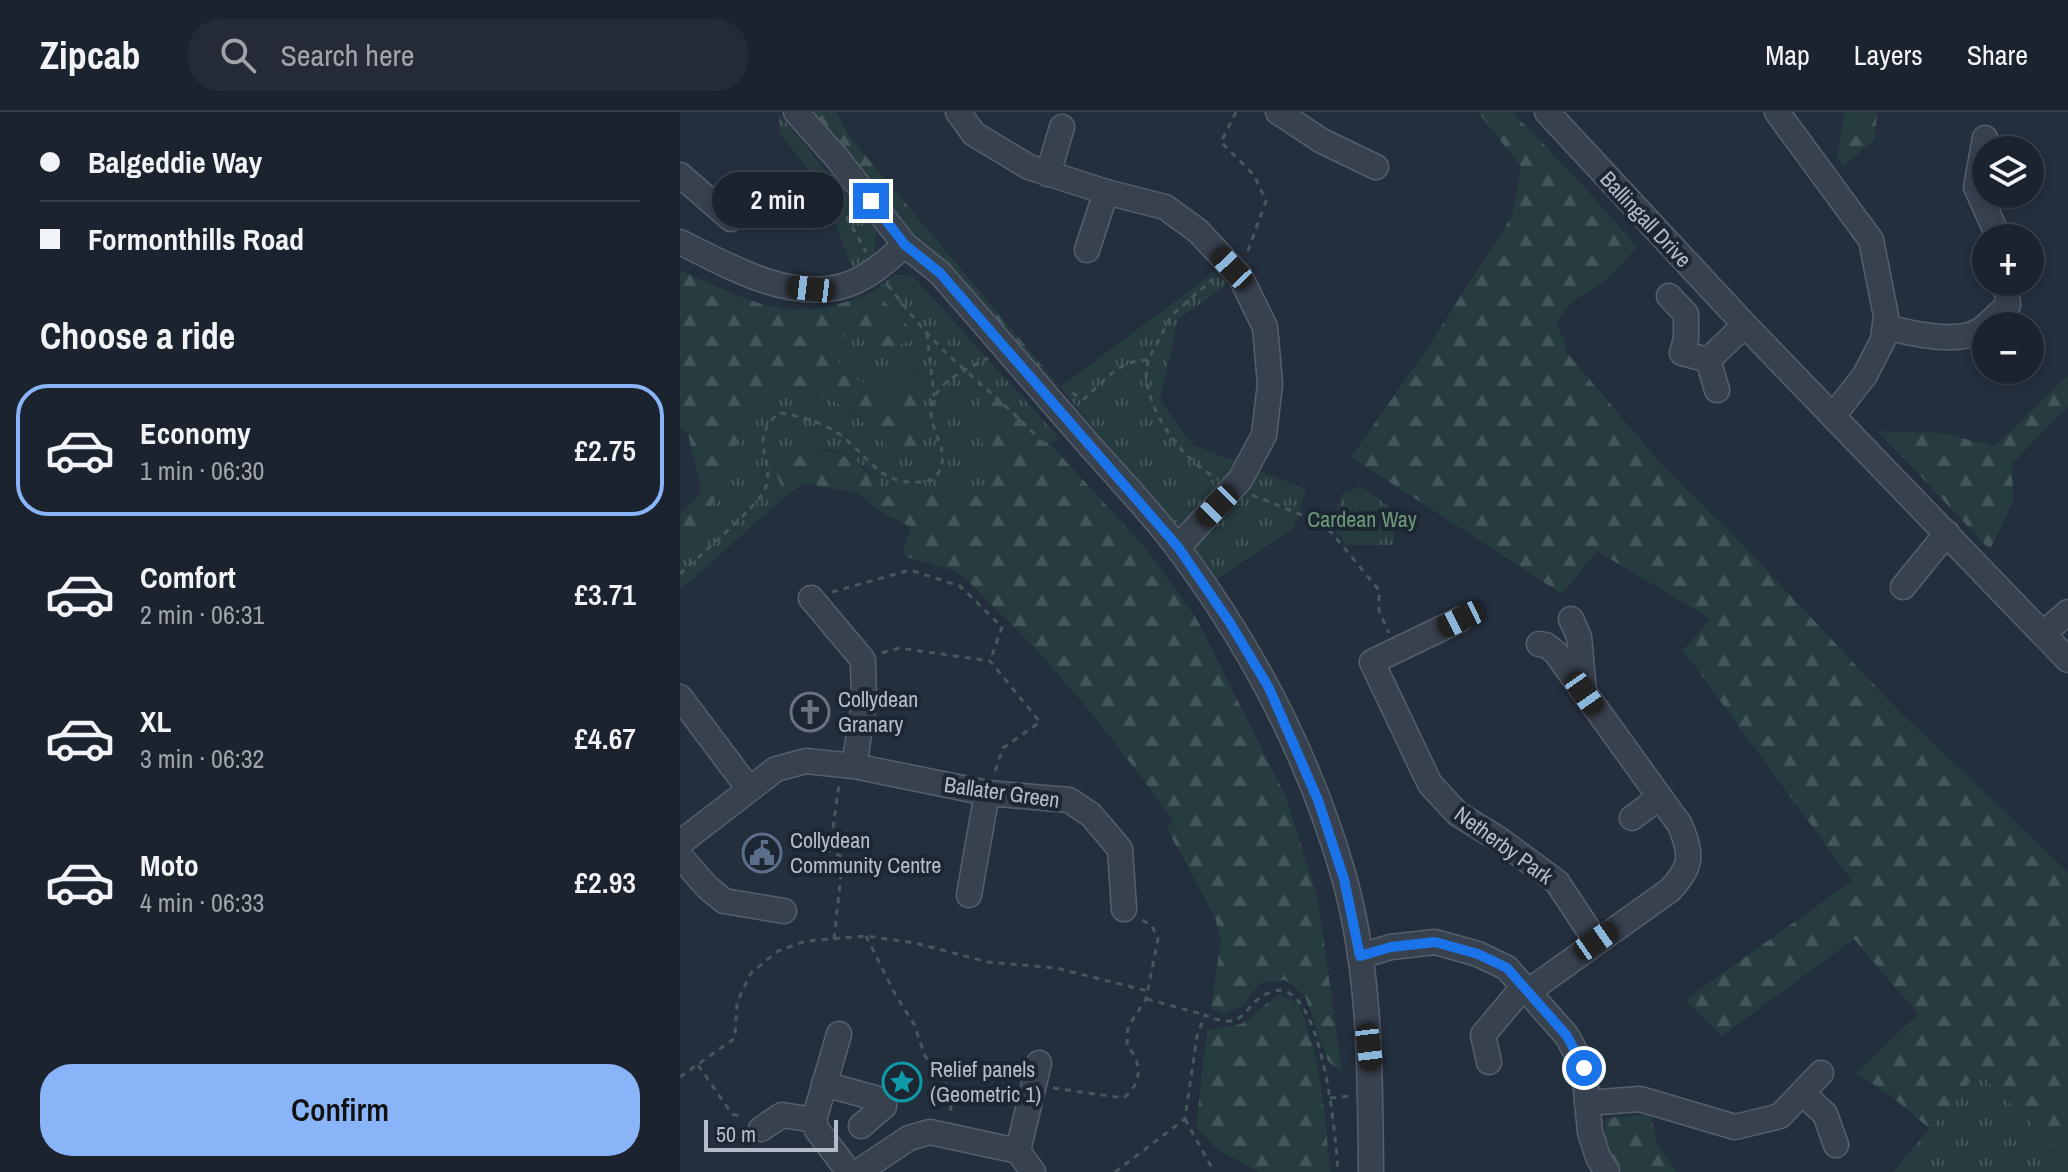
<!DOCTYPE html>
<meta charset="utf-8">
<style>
body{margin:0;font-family:"Archivo Narrow",sans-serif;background:#242b36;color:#f1f3f6;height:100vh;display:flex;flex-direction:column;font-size:30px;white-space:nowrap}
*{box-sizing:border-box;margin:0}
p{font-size:26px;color:#a0a4aa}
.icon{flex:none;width:44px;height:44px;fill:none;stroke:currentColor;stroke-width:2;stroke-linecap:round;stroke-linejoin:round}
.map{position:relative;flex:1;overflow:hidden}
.side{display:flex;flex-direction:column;background:#1b232e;width:680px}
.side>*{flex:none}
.guide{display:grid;align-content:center;height:176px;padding:0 40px;background:#1b232e}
.fabs{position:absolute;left:1292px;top:24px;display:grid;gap:16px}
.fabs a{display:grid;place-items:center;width:72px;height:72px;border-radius:50%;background:#1b232e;box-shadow:0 4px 12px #0003,0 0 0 2px #39404a;font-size:40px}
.scale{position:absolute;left:24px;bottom:20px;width:134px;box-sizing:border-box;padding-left:8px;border:4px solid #b4bcc9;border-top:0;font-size:22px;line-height:28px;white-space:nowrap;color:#b4bcc9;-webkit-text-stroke:6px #1d2633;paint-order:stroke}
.end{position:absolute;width:36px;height:36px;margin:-18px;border:10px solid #1a73e8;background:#fff;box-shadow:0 0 0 4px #fff}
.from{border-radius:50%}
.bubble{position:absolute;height:56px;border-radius:28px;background:#1b232e;box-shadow:0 4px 12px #0003,0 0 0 2px #39404a;font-size:26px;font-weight:600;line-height:56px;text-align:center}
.car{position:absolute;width:24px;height:48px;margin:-24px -12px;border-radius:10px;box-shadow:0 0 6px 2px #0007;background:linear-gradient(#222 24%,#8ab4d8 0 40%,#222 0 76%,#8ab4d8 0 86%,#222 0)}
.guide b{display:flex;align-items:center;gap:28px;height:76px;font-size:30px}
.guide b+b{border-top:2px solid #39404a}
.guide i{width:20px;height:20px;background:#f1f3f6}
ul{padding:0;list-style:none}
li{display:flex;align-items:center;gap:24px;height:132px;margin:0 16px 12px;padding:0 24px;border:4px solid transparent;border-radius:32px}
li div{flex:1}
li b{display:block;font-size:30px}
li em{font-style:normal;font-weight:600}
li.active{border-color:#8ab4f8}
li>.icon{width:72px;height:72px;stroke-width:1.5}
h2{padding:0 40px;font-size:36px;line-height:96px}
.action{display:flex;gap:16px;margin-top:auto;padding:16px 40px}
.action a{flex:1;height:92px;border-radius:32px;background:#8ab4f8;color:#111;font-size:32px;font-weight:600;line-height:92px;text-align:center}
header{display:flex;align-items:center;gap:48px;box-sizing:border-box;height:112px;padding:0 40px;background:#1b232e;border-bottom:2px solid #39404a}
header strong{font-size:38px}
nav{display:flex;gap:44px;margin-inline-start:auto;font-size:28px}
.search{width:560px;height:72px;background:#242b36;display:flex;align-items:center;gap:20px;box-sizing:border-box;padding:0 28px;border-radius:32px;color:#a0a4aa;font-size:30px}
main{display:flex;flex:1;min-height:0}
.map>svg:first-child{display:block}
</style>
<header>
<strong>Zipcab</strong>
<div class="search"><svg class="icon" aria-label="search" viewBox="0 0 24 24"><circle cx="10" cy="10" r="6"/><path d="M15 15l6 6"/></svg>Search here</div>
<nav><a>Map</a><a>Layers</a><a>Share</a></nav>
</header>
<main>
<section class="side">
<div class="guide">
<b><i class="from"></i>Balgeddie Way</b>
<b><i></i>Formonthills Road</b>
</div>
<h2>Choose a ride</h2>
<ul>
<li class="active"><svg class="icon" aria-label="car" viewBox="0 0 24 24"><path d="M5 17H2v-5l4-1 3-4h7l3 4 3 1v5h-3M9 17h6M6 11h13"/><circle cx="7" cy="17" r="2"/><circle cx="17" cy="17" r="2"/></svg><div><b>Economy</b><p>1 min · 06:30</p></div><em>£2.75</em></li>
<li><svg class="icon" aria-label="car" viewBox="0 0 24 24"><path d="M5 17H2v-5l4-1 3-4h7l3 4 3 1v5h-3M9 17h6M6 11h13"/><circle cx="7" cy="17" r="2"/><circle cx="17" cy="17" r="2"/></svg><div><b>Comfort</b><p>2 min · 06:31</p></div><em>£3.71</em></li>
<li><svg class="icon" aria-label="car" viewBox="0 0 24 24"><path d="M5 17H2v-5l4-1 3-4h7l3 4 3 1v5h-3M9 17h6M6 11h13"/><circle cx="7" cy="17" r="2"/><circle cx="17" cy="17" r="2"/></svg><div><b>XL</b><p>3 min · 06:32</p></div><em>£4.67</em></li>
<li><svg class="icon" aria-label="car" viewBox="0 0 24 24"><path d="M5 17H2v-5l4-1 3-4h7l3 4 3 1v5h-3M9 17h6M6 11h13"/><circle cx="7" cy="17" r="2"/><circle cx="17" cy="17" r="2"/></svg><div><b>Moto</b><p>4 min · 06:33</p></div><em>£2.93</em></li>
</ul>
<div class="action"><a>Confirm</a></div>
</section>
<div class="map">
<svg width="1388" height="1060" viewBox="0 0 1388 1060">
<defs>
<pattern id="grass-tufts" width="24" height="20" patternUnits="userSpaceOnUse" patternTransform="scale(2)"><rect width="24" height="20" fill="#263c3f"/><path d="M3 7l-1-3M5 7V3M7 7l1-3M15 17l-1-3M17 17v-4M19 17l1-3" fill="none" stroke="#435659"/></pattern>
<pattern id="forest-firs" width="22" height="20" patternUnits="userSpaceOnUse" patternTransform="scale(2)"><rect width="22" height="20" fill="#263c3f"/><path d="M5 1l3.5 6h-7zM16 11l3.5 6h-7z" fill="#435659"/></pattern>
</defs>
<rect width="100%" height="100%" fill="#242f3e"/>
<g fill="url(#grass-tufts)">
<path d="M98 1 196 118 194 146 172 155 140 74 100 21Z"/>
<path d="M536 159 548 172 498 207 480 288 513 333 626 377 614 416 537 467 380 275Z"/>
<path d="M215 162 233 164 380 327 370 332 359 327 336 302 298 270 307 372 265 385 201 375 187 356 154 338 118 335 99 347 96 362 106 384 0 478V434L52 367 60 318 105 273C161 282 182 309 221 347L244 271 232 256 210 279 164 263 153 234 168 221 203 236 230 216 194 179Z"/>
<path d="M681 374 713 398 714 433H667L652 414 662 382Z"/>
<path d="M1298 960 1388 1046V1060H1213Z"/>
</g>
<g fill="url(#forest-firs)">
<path d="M127 0H156L169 24 380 275 341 247Z"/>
<path d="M798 0H832L898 68 957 135 928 167 893 189 877 210 888 242 982 353 1049 418 1216 596 1388 760V1046L1298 960 1250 1017 1210 983 1176 961 1238 902 1174 827 1042 924 1005 888 1172 769 1003 538 1031 507 917 439 882 482 671 345 744 241 832 104 841 55Z"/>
<path d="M1165 0H1197L1195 27 1164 54 1157 45Z"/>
<path d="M0 158C77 192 110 216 194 179L230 216 226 231 203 236 168 221 153 234 164 263 210 279 231 256 244 271 242 333 221 348C183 309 161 281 105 274L60 318 52 367 0 434V401L22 380 8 322 0 315Z"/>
<path d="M1388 263V294L1332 352 1333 389 1310 438 1198 319 1261 321 1315 334Z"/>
<path d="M298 269 336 302 359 327 370 332 463 433 515 504 606 685 638 787 662 961 648 949 625 884 605 868 580 871 562 894 545 902 531 897 541 828 535 805 487 717 493 709C438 632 379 557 311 492 300 482 287 465 274 459 257 451 238 452 222 442L231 415 202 401 179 382 125 371 106 384 96 362 99 347 118 334C157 339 176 344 201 375L265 385 306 372Z"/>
<path d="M601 883 618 891C641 944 645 1003 650 1060H579L536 1036 516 1015 527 918C541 915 558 916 570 907 583 896 584 891 601 883Z"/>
<path d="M971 1002 976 1029 997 1060H942L922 1033 926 1006Z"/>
</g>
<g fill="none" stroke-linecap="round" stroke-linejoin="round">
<defs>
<g id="minor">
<path d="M116 0 157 46 225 133 260 161C310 219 360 277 411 335 440 368 472 401 498 436 572 535 630 646 664 765 691 861 690 962 691 1060"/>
<path d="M278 0 294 22 349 55 426 80 485 95 518 119 560 164 585 215 590 272 584 323 560 368 498 435"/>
<path d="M598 0 642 29 696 55"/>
<path d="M867 0 1065 213 1388 548"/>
<path d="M1097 0 1191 128 1206 204 1203 228 1185 263 1153 304"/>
<path d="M1305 26 1296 75 1319 126"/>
<path d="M368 62 382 15"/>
<path d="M0 63 51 107"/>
<path d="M0 130C49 154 107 189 163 174 187 167 207 149 225 133"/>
<path d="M407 138 426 80"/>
<path d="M989 184 1006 202V227L1002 241 1028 248 1037 278"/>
<path d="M1306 214 1328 193 1326 170"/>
<path d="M1205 215C1231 221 1284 235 1306 214"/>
<path d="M1028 248 1065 213"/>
<path d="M1223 475 1267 421"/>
<path d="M131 486 183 548 184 591 174 654"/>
<path d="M781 507 692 550 750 672 778 702 820 728 877 770 916 829"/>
<path d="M891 507 899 525 904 579"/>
<path d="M1364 521 1388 500"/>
<path d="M0 585 69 677"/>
<path d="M952 706 980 685"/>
<path d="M0 731 96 657 126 649 174 654 307 681 389 688 411 703 440 737 444 797"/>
<path d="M0 744 27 775 44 789 104 799"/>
<path d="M289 783 307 681"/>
<path d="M680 844 711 835 755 830 798 842 827 856 887 924 904 956 910 1020 918 1045 927 1060"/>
<path d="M849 879 990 778C1013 753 1012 743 1000 713L876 541 866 533 859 532"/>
<path d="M159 922 134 1008 137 1018 169 1060"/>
<path d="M809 950 803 923 844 874"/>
<path d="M144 972 195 986 204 994 181 1014"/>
<path d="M1122 981 1145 1002 1156 1033"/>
<path d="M907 991 960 987 1055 1015 1100 1004 1141 961"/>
<path d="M81 1017 102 1003 134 1008"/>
<path d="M338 1039 359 951"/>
<path d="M178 1060 229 1026 250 1020 338 1039 353 1060"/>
</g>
</defs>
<use href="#minor" stroke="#565f6c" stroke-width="27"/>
<g stroke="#44595c" stroke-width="3" stroke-dasharray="6 6" stroke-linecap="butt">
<path d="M556 0 541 30 574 63 586 89 567 141"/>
<path d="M149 73 186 140"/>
<path d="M208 173C229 201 251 228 277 251 305 276 333 299 359 327"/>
<path d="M247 221 254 284"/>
<path d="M468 248C467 256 465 265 467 273 475 309 504 349 537 366"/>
<path d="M392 281 404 287C424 269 440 247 468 248L492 203 533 167"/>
<path d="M572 383 634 408 651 420 699 478V499L709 521"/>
<path d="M0 462C18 444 77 396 85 377 97 347 65 331 99 301 116 302 150 313 163 325 196 352 203 378 253 368 280 338 240 317 254 286 263 266 290 256 308 246"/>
<path d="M152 480 230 458 280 474 322 515 310 549"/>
<path d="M202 541 219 536 310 549 360 610 323 636 314 662"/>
<path d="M186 824 215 882 234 912 245 944 270 977 273 986 269 1004"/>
<path d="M154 827 163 745 150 739 159 672"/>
<path d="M467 887 525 903"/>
<path d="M18 953 52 1002 63 1005"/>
<path d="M0 965 55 926 57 890 71 861 98 839 126 829 186 824 235 831 308 850 376 856 468 879"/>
<path d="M373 976 443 986C462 973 463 950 447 934L448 915 466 887 478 827 472 814 462 808"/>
<path d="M650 986 670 984"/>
<path d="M505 1007 532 1056 531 1060"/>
<path d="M435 1060 505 1007 517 924 525 903C570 923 561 888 594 879 643 867 656 1028 658 1060"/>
</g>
<use href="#minor" stroke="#38414e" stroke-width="24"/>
</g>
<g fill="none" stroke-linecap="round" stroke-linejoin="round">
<path stroke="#1a73e8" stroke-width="10" d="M191 89 225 133 260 161 498 435 550 511 589 576 638 688 664 767 680 844 711 835 755 830 798 842 827 856 887 924 904 956"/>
</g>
<defs>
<symbol id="church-ring" viewBox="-11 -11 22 22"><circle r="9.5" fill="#1d2633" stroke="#6b7280" stroke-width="1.5"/><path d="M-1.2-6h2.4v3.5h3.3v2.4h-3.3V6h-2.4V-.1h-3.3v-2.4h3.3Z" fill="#6b7280"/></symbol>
<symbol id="civic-ring" viewBox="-11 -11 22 22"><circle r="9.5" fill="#1d2633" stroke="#5c6f8a" stroke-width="1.5"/><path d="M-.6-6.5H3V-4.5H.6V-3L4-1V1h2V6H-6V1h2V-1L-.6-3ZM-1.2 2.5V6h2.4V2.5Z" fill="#5c6f8a"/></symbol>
<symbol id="sight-ring" viewBox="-11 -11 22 22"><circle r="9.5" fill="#1d2633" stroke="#0f9aa8" stroke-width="1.5"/><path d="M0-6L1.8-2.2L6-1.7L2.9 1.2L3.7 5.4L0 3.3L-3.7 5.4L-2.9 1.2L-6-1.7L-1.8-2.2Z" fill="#0f9aa8"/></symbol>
</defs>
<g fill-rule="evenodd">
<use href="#church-ring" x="108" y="578" width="44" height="44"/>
<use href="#civic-ring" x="60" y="719" width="44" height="44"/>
<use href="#sight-ring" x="200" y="948" width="44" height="44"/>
</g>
<g text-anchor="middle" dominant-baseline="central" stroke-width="8" stroke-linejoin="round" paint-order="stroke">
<g font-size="22" fill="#b4bcc9" stroke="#1d2633">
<text transform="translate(966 107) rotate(47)">Ballingall Drive</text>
<text transform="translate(322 680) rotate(8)">Ballater Green</text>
<text transform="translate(824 733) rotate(36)">Netherby Park</text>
</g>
<g font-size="22" fill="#6b9a76" stroke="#1d2633">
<text x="682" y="407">Cardean Way</text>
</g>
<g font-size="22" fill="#b4bcc9" stroke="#1d2633" text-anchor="start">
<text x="158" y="587">Collydean<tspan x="158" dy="25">Granary</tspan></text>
<text x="110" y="728">Collydean<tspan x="110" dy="25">Community Centre</tspan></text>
<text x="250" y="957">Relief panels<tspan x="250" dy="25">(Geometric 1)</tspan></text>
</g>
</g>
</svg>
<div class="fabs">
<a><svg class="icon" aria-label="layers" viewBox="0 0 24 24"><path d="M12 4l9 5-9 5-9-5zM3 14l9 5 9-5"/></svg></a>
<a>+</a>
<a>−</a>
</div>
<div class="scale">50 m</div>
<i class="end from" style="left:904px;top:956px"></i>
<i class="end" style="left:191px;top:89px"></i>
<div class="bubble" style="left:32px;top:60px;width:132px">2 min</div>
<i class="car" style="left:552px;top:156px;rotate:317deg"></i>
<i class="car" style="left:131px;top:177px;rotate:277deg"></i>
<i class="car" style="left:537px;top:394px;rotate:224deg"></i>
<i class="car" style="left:781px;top:507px;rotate:244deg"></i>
<i class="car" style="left:904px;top:581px;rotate:145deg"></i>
<i class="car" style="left:916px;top:829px;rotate:55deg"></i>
<i class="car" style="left:689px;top:935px;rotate:173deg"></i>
</div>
</main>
